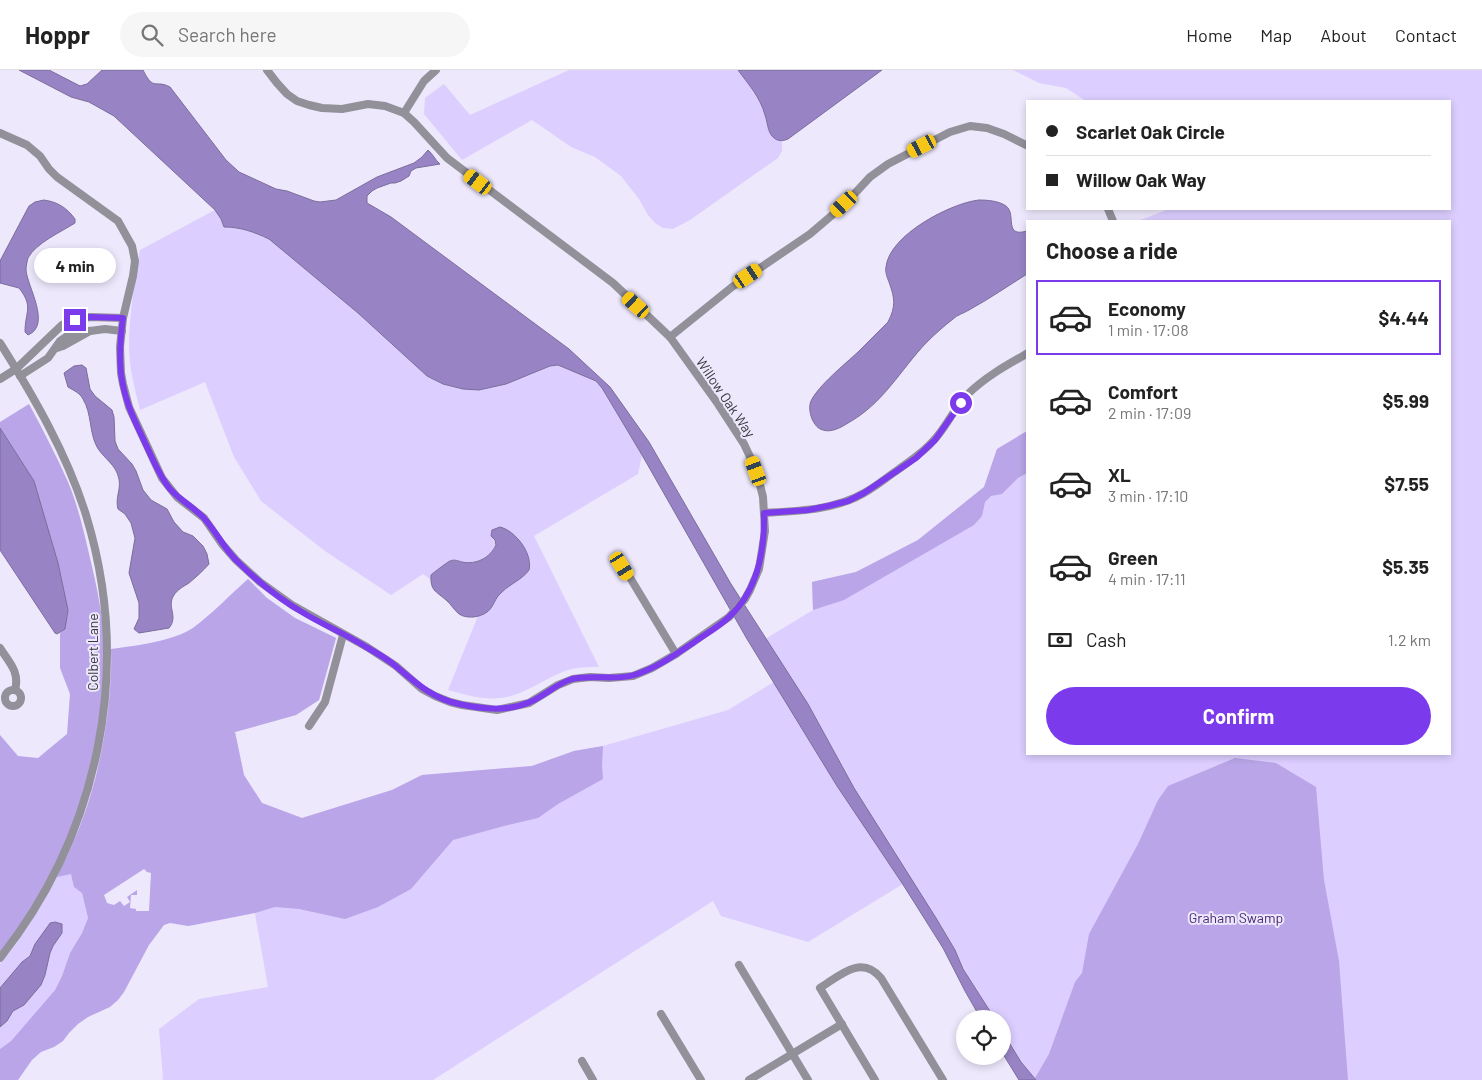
<!DOCTYPE html>
<meta charset="utf-8">
<style>
body{margin:0;font-family:Barlow,sans-serif;background:#f6f6f6;color:#222;height:100vh;display:flex;flex-direction:column;font-size:19px;white-space:nowrap}
*{box-sizing:border-box;margin:0}
p{font-size:16px;color:#767676}
.icon{flex:none;width:28px;height:28px;fill:none;stroke:currentColor;stroke-width:2;stroke-linecap:round;stroke-linejoin:round}
.map{position:relative;flex:1;overflow:hidden}
.details{position:absolute;left:1026px;top:150px;width:425px;height:535px;display:flex;flex-direction:column;background:#fff;border-radius:0px;box-shadow:0 2px 8px #0003}
.details>*{flex:none}
.top-card{position:absolute;left:1026px;top:30px;width:425px;height:110px;border-radius:0px;box-shadow:0 2px 8px #0003;display:grid;align-content:center;height:110px;padding:0 20px;background:#fff}
.buttons{position:absolute;left:956px;top:940px;display:grid;gap:10px}
.buttons a{display:grid;place-items:center;width:55px;height:55px;border-radius:50%;background:#fff;box-shadow:0 2px 8px #0003;font-size:25px}
.end{position:absolute;width:22px;height:22px;margin:-11px;border:6px solid #7c3aed;background:#fff;box-shadow:0 0 0 2px #fff}
.from{border-radius:50%}
.bubble{position:absolute;height:35px;border-radius:18px;background:#fff;box-shadow:0 2px 8px #0003;font-size:16px;font-weight:700;line-height:35px;text-align:center}
.car{position:absolute;width:15px;height:30px;margin:-15px -8px;border-radius:6px;box-shadow:0 0 4px 1px #0007;background:linear-gradient(#f5c518 24%,#345 0 40%,#f5c518 0 76%,#345 0 86%,#f5c518 0)}
.top-card b{display:flex;align-items:center;gap:18px;height:48px;font-size:19px}
.top-card b+b{border-top:1px solid #e0e0e0}
.top-card i{width:12px;height:12px;background:#222}
ul{padding:0;list-style:none}
li{display:flex;align-items:center;gap:15px;height:75px;margin:0 10px 8px;padding:0 10px;border:2px solid transparent;border-radius:0px}
li div{flex:1}
li b{display:block;font-size:19px}
li em{font-style:normal;font-weight:700}
li.current{border-color:#7c3aed}
li>.icon{width:45px;height:45px;stroke-width:1.5}
h2{padding:0 20px;font-size:22px;line-height:60px}
.pay{display:flex;align-items:center;gap:12px;height:55px;padding:0 20px;font-size:19px}
.pay p{margin-inline-start:auto}
.action{display:flex;gap:10px;margin-top:auto;padding:10px 20px}
.action a{flex:1;height:58px;border-radius:30px;background:#7c3aed;color:#fff;font-size:20px;font-weight:700;line-height:58px;text-align:center}
header{display:flex;align-items:center;gap:30px;box-sizing:border-box;height:70px;padding:0 25px;background:#fff;border-bottom:1px solid #e0e0e0}
header strong{font-size:24px}
nav{display:flex;gap:28px;margin-inline-start:auto;font-size:18px}
.search{width:350px;height:45px;background:#f6f6f6;display:flex;align-items:center;gap:12px;box-sizing:border-box;padding:0 18px;border-radius:28px;color:#767676;font-size:19px}
.map>svg:first-child{display:block}
</style>
<header>
<strong>Hoppr</strong>
<div class="search"><svg class="icon" aria-label="search" viewBox="0 0 24 24"><circle cx="10" cy="10" r="6"/><path d="M15 15l6 6"/></svg>Search here</div>
<nav><a>Home</a><a>Map</a><a>About</a><a>Contact</a></nav>
</header>
<div class="map">
<svg width="1482" height="1010" viewBox="0 0 1482 1010">
<rect width="100%" height="100%" fill="#ede8fc"/>
<g fill="#dcceff">
<path d="M569 0H738C748 13 757 25 764 40 767 48 766 59 772 66 775 69 778 70 782 70V81L778 88 690 150 673 159 663 158 655 153 648 145 639 129 621 106 595 87 571 77 532 50 462 90 424 44 425 28 444 14 470 45Z"/>
<path d="M1013 0H1482V1010H1036L1021 992 1003 961 1002 949H995L963 899 955 880 911 809 808 872 721 846 713 831 433 1010H162L163 1009 159 959 199 929 268 917 249 810 141 787 82 823 88 848 82 863 70 883 62 906 55 920 11 971 0 979V894L16 874 38 840 57 807 83 748 96 705 107 647 112 592 111 579C135 576 174 571 193 558 211 545 230 525 248 509L267 528 295 548 336 568 319 630 296 645 235 662 244 705 262 733 302 748 392 720 422 705 532 696 574 681 603 676 728 640 774 612 752 577 813 540 812 512 856 502 918 470 984 417 997 379 1027 361 1028 684H1450V151H1138L1169 139H1450V31H1086L1066 18 1039 13Z"/>
<path d="M215 140 221 149 224 157C241 157 254 162 269 169L358 243 427 306H527L550 296 559 295 596 311 602 318 642 385 638 404 534 466 599 597C587 597 576 597 565 601 543 609 525 625 501 628 483 630 466 625 448 620L478 546 483 545 491 538 496 528 502 521 516 510 523 507 530 493 527 483 493 469 496 475C490 487 479 493 466 493 462 492 458 490 454 490 450 490 437 500 434 503 431 506 431 506 431 510L423 504 391 525 325 481 261 431 234 387 205 312 140 340C135 319 129 298 129 276 129 244 135 212 140 180Z"/>
</g>
<g fill="#b9a5e7" fill-rule="evenodd">
<path d="M29 334C43 360 56 385 68 412 78 436 84 462 90 488 98 522 106 558 104 593 101 672 81 752 42 821 29 843 14 863 0 884V665L18 686 38 688 67 664 70 624 60 598V563L65 558 34 411 0 358V352Z"/>
<path d="M1027 361V403L1018 408 1002 424 991 426 985 432 982 446 974 455 844 530 813 540 812 512 856 502 918 470 984 417 997 379Z"/>
<path d="M248 509 267 528 295 548 336 568 319 630 296 645 235 662 244 705 262 733 302 748 392 720 422 705 532 696 574 681 603 676 602 696 603 709 558 734 538 748 504 756 453 770 411 819 378 837 345 849 299 839 275 837 255 843 194 855 188 856 170 853 164 855 149 875 124 922 118 930 110 937 88 947 78 954 69 963 63 971 54 977 41 982 32 990 18 1010H0V979L11 971 55 920 62 906 70 883 82 863 88 848 82 823 74 817 71 804 57 807C66 788 76 768 83 748 101 701 113 630 111 579 135 576 174 571 193 558 211 545 230 525 248 509ZM144 799 147 802 151 803 149 841H136V839L130 838 131 825H137V820L127 827 130 832 124 836 120 831 114 835 107 833 104 825Z"/>
<path d="M1235 688 1276 693 1316 717 1324 810 1339 891 1348 1010H1036L1035 1008 1049 984 1075 912 1082 903 1089 864 1138 774 1158 730 1168 716Z"/>
</g>
<g fill="#9884c4" stroke="#7b6d9c">
<path d="M19 0H49L80 16 87 14 102 0H143C154 22 155 9 170 17L226 90 239 102 276 119 287 121 314 131 320 132 336 130 377 107 414 93 422 87 428 80C433 84 435 90 440 94L416 98 411 101 409 106 401 111 395 113H391L377 118 372 121 367 126V133L391 147 569 279 610 317 649 372 731 514 808 634 854 718 936 848 955 880 963 899 995 949H981L965 921 943 878 902 813 837 716 747 569 642 385 602 318 596 311 558 295 550 296 506 314 479 320 463 319 443 314 427 306 358 243 269 169C254 162 241 157 224 157L221 149 215 140 114 46 89 32 71 27Z"/>
<path d="M738 0H882L788 69C783 71 778 72 773 67 767 61 768 53 765 45 760 27 749 15 738 0Z"/>
<path d="M44 130C58 132 67 138 75 149V153C61 162 36 173 28 188 27 191 26 197 26 200 27 216 52 255 28 265L25 262C25 241 34 237 19 218L0 213V191L29 136 35 132Z"/>
<path d="M979 130C988 130 999 131 1006 136 1017 144 1003 168 1027 161V204C1008 216 989 229 969 240 964 243 957 245 953 249 944 256 935 264 927 272 900 300 884 333 848 353 842 357 831 363 823 360 813 358 807 340 811 331 818 316 845 294 858 282 868 272 878 262 888 252 896 236 895 229 889 212 887 207 885 202 886 197 889 165 951 133 979 130Z"/>
<path d="M82 295 86 298 90 319 95 326 112 340 114 347 115 371 118 379 132 394 136 401 143 420 151 430 167 439 174 452 183 462 193 466 203 476 207 484 209 494C203 501 196 507 189 513 184 516 177 520 174 525 166 537 179 546 169 558L139 563 134 559 139 548V533L129 503 135 468 131 453 125 444 118 439C115 427 121 421 119 409 116 394 104 389 97 377 89 362 92 344 83 329 80 323 73 320 68 317L64 303 74 296Z"/>
<path d="M0 358 34 411 58 493 68 540 65 559 57 564 55 563 0 480Z"/>
<path d="M500 457C516 461 533 484 529 500 523 509 510 514 502 522 496 527 495 532 491 538 485 547 468 550 459 544 454 540 451 534 446 530 436 521 430 521 431 505 433 503 449 491 450 491 455 489 458 491 462 492 476 495 490 488 496 475L495 470 491 466 492 460Z"/>
<path d="M55 852 62 854V863L53 876 50 883 45 905 41 915 24 935 13 941 7 951 0 957V918L22 892 30 886 35 874 48 856 50 853Z"/>
<path d="M1002 961 1021 992 1036 1010H1019L1003 984Z"/>
</g>
<g fill="none" stroke-linecap="round" stroke-linejoin="round">
<g stroke="#929099" stroke-width="8">
<path d="M404 43 424 11 436 0"/>
<path d="M0 63 27 75 40 86 49 99 57 107 118 151 132 176 135 191 133 206 123 248 120 277 121 303 123 314 129 337 162 408 177 427 204 448 222 474 236 490 260 512 292 535 367 577 396 596 422 619 435 626 450 632 462 635 497 640 529 633 558 615 573 609 590 607 609 608 633 606 652 598 676 584 729 547 745 529 750 520 759 499 765 461 763 427 759 411 752 391 744 374 718 334 670 267 613 213 447 88 414 52 404 43 385 36 368 34 342 39 322 38 309 35 297 31 287 24 277 13 267 0"/>
<path d="M1108 139 1113 151"/>
<path d="M670 267 732 217 810 164 844 135 870 107 888 94 950 62 970 56 987 58 1004 64 1028 76"/>
<path d="M0 273C34 327 67 384 86 445 133 599 99 763 0 888"/>
<path d="M57 278 63 276 90 261"/>
<path d="M20 306 48 288 60 271 73 262 80 260 90 261 105 259 122 261"/>
<path d="M0 309 16 299 62 255 75 250 90 247 123 248"/>
<path d="M764 443C798 441 835 440 864 423 877 416 887 407 899 399 911 390 924 382 934 370 947 356 954 338 968 324 985 307 1007 295 1028 283"/>
<path d="M623 496 676 584"/>
<path d="M0 578C9 592 20 602 15 620"/>
<circle cx="13" cy="628" r="8"/>
<path d="M309 656 325 632 343 565"/>
<path d="M739 895 808 1010"/>
<path d="M661 944 701 1010"/>
<path d="M582 991 593 1010"/>
<path d="M749 1010 842 954"/>
<path d="M875 1010 820 918C839 906 861 884 881 908L943 1010"/>
</g>
</g>
<g fill="none" stroke-linecap="round" stroke-linejoin="round">
<path stroke="#7c3aed" stroke-width="6" d="M75 250 90 247 123 248C120 270 118 293 123 315 127 337 138 357 147 377 154 392 160 407 170 419 180 430 193 437 203 447 216 461 224 479 238 492 258 512 282 531 307 545 326 556 347 565 366 577 377 583 389 590 398 598 417 614 434 629 459 634 482 639 507 642 530 632 544 626 556 614 572 609 592 604 614 611 634 605 655 599 675 585 693 573 704 565 717 558 728 548 758 521 765 482 764 443L808 440 828 436 848 431 864 423 916 388 935 370 961 333"/>
</g>
<g text-anchor="middle" dominant-baseline="central" stroke-width="4" stroke-linejoin="round" paint-order="stroke">
<g font-size="14" fill="#38363e" stroke="#ede8fc">
<text transform="translate(726 327) rotate(56)">Willow Oak Way</text>
<text transform="translate(92 582) rotate(-90)">Colbert Lane</text>
</g>
<g font-size="14" fill="#462874" stroke="#ede8fc">
<text x="1236" y="847">Graham Swamp</text>
</g>
</g>
</svg>
<div class="buttons">
<a><svg class="icon" aria-label="locate" viewBox="0 0 24 24"><circle cx="12" cy="12" r="6"/><path d="M12 2v4M12 18v4M2 12h4M18 12h4"/></svg></a>
</div>
<i class="end from" style="left:961px;top:333px"></i>
<i class="end" style="left:75px;top:250px"></i>
<div class="bubble" style="left:34px;top:178px;width:82px">4 min</div>
<i class="car" style="left:922px;top:76px;rotate:243deg"></i>
<i class="car" style="left:478px;top:112px;rotate:307deg"></i>
<i class="car" style="left:844px;top:134px;rotate:227deg"></i>
<i class="car" style="left:748px;top:206px;rotate:56deg"></i>
<i class="car" style="left:636px;top:235px;rotate:312deg"></i>
<i class="car" style="left:756px;top:401px;rotate:340deg"></i>
<i class="car" style="left:622px;top:496px;rotate:148deg"></i>
<div class="top-card">
<b><i class="from"></i>Scarlet Oak Circle</b>
<b><i></i>Willow Oak Way</b>
</div>
<section class="details">
<h2>Choose a ride</h2>
<ul>
<li class="current"><svg class="icon" aria-label="car" viewBox="0 0 24 24"><path d="M5 17H2v-5l4-1 3-4h7l3 4 3 1v5h-3M9 17h6M6 11h13"/><circle cx="7" cy="17" r="2"/><circle cx="17" cy="17" r="2"/></svg><div><b>Economy</b><p>1 min · 17:08</p></div><em>$4.44</em></li>
<li><svg class="icon" aria-label="car" viewBox="0 0 24 24"><path d="M5 17H2v-5l4-1 3-4h7l3 4 3 1v5h-3M9 17h6M6 11h13"/><circle cx="7" cy="17" r="2"/><circle cx="17" cy="17" r="2"/></svg><div><b>Comfort</b><p>2 min · 17:09</p></div><em>$5.99</em></li>
<li><svg class="icon" aria-label="car" viewBox="0 0 24 24"><path d="M5 17H2v-5l4-1 3-4h7l3 4 3 1v5h-3M9 17h6M6 11h13"/><circle cx="7" cy="17" r="2"/><circle cx="17" cy="17" r="2"/></svg><div><b>XL</b><p>3 min · 17:10</p></div><em>$7.55</em></li>
<li><svg class="icon" aria-label="car" viewBox="0 0 24 24"><path d="M5 17H2v-5l4-1 3-4h7l3 4 3 1v5h-3M9 17h6M6 11h13"/><circle cx="7" cy="17" r="2"/><circle cx="17" cy="17" r="2"/></svg><div><b>Green</b><p>4 min · 17:11</p></div><em>$5.35</em></li>
</ul>
<div class="pay"><svg class="icon" aria-label="cash" viewBox="0 0 24 24"><path d="M3 7h18v10H3z"/><circle cx="12" cy="12" r="2"/></svg>Cash<p>1.2 km</p></div>
<div class="action"><a>Confirm</a></div>
</section>
</div>
